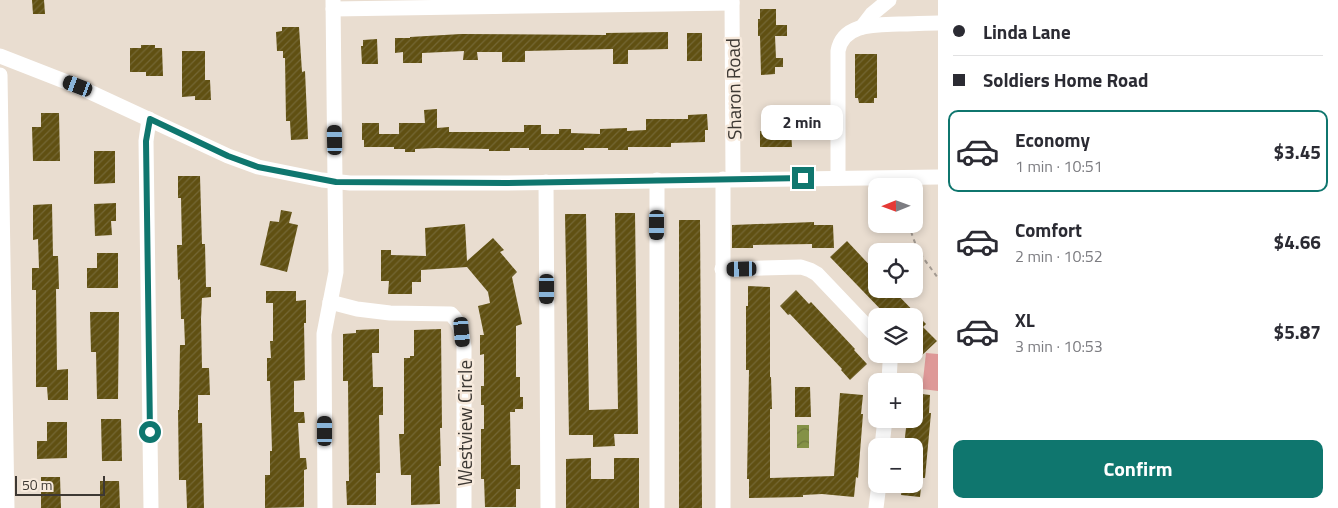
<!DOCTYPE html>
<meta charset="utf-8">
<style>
body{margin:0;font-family:"Titillium Web",sans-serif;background:#f2f2f3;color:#2b2b33;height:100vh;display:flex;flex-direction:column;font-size:19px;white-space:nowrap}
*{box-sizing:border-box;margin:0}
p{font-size:16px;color:#7c7c81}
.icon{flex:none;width:28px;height:28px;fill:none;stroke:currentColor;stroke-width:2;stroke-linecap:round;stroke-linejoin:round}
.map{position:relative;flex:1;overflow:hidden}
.panel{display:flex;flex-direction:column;background:#fff;width:400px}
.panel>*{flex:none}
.guide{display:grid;align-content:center;height:110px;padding:0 15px;background:#fff}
.needle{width:32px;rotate:269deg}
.controls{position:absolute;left:868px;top:178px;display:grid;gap:10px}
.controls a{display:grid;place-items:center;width:55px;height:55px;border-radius:10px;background:#fff;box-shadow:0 2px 8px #0003;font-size:25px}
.scale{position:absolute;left:15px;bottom:12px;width:90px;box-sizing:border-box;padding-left:5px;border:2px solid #3d3833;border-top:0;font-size:14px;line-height:18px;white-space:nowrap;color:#3d3833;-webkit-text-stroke:4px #f7eadd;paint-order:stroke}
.end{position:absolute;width:22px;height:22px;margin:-11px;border:6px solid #0f766e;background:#fff;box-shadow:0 0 0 2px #fff}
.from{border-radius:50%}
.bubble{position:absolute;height:35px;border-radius:10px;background:#fff;box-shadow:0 2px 8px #0003;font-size:16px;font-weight:700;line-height:35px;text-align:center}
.car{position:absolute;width:15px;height:30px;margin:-15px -8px;border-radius:6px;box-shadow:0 0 4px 1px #0007;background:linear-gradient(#222 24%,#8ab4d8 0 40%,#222 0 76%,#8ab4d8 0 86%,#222 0)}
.guide b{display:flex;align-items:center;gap:18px;height:48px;font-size:19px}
.guide b+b{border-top:1px solid #e1e1e2}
.guide i{width:12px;height:12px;background:#2b2b33}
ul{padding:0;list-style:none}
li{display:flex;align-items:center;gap:15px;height:82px;margin:0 10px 8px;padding:0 5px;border:2px solid transparent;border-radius:10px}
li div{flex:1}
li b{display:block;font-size:19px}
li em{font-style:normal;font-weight:700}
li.on{border-color:#0f766e}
li>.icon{width:45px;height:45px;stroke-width:1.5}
.primary-button{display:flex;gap:10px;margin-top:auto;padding:10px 15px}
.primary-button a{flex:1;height:58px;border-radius:10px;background:#0f766e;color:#fff;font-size:20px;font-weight:700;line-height:58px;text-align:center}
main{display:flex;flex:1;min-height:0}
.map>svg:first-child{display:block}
</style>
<main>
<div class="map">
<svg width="938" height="508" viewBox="0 0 938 508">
<defs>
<pattern id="water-waves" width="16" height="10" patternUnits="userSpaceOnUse" patternTransform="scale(1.25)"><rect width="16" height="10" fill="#849146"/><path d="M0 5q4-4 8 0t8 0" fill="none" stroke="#6d773b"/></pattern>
<pattern id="building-hatch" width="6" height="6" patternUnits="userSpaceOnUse" patternTransform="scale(1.25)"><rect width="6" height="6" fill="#605012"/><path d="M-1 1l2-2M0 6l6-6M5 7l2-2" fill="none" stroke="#746735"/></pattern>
</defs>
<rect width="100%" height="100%" fill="#e9ddd0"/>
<path fill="#de9998" d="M926 353 938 354V391L922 389Z"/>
<rect fill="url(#water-waves)" x="797" y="425" width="12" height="23"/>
<g fill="url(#building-hatch)">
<path d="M32 0H44L45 14H33Z"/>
<path d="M760 9H776V25H787V36H775L776 58H783V67H775V74L761 75 760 36H758V19H760Z"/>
<path d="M282 27H299L302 72 305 71 308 139 291 140 290 121H286L285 58H283V51H277L276 32 282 31Z"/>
<path d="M668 32V49L628 50V64H613V49L525 51V62H502V52H477L478 60H463L464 51 422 53V63H403V52L395 53V38H410V37L461 34 606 35V33Z"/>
<rect x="687" y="33" width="15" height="28"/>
<path d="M377 39 378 64H362L361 46H363V40Z"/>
<path d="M141 45H155V48H162L163 76H146V72H130V48H141Z"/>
<path d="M182 51H205V80H210L211 100H195V96L182 97Z"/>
<path d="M855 54H877V98H874V103H859L858 98H855Z"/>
<path d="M437 109V128L449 127V132H524V125H541V134H559V129H571V133L600 134V129L627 128V131L646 130V119H688V115L707 114 708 130H705V142L671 143V147H628V150H608V148H584V150H529V148H510V151H489V149L436 148 415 149V152H405V149H394V147H364V140H362V123H379V134H399V123H425L424 110Z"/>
<path d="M41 113H59L60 161H33L32 127H41Z"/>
<path d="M784 125V132L791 131 792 147H760V131H772L771 126Z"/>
<path d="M94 151H115V183L94 184Z"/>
<path d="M178 176H200L202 244H205L206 287H211V297L202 298 201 319 202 368H209L210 395H198V423H202L204 508H187L186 480H179L178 410H179L180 345H185L184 319H181L180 279 178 280 177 245H182L181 198H178Z"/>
<path d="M116 203V221H111L112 235 95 236 94 204Z"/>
<path d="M52 204 53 256H58L59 289H56L57 370 68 369V400H48L47 387H36V290H32V268H39L38 239 33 240V205Z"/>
<path d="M281 210 292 212 289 223 298 225 287 272 260 265 270 221 279 222Z"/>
<path d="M615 213H635L638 434H614L615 446 593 447V435H569L565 214H586L589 410 618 409Z"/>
<path d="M679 220H700L702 508H679Z"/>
<path d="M814 222V225H833L834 248H812V244L753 245V248H732V225Z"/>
<path d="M465 224 467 261 493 238 504 250 500 252 517 272 512 277 522 324 516 326V377H520V397H523V409H515V412H510L511 465H520V489H516V507H485L484 479H481V429H484V405H481V386H484V354L480 355V335H484L478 306 490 303 488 292 467 267 421 270V282H412V294H388L389 281H381V250H391V255L426 256 425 228Z"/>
<path d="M847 241 876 272V289H892L926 324 923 327 937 341 920 357 914 350V316H887L830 257Z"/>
<path d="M97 253H118V288H87V268H97Z"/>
<path d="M748 286 770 287V377H771L772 409H770V478L834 476 840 393 863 395 861 414H863L858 478 856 477 854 497 822 494 803 495V497L749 498V479H747L749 370H746V306H748Z"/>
<path d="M796 290 809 304 811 302 855 349 854 350 867 364 850 380 841 370 842 369 790 314 788 315 780 306Z"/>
<path d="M266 291H296V301L306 300V323H304L305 380 294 381V412H304L305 423H298L300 458H306L307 469 304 470V507L265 508V475H270V451H272L270 381H267V358H271L270 341H273V303H266Z"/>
<path d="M90 312H119L118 399H97L96 352H91Z"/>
<path d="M379 329V353H372L373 387H383V415H379L380 473H376V505H347L346 481H349L348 381H343V334L356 333V330Z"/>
<path d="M441 329 442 428H440L441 466H439L440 504 411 505V475H401L399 434H404V358H410V356H414V330Z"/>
<path d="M795 387H810L811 417H795Z"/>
<path d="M914 393 930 395 929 413H931L925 478H922L920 497 901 495 902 484H914V446H904L907 419H914Z"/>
<path d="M101 419H121L122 461H102Z"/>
<path d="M47 422H67V458L37 459V441H47Z"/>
<path d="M591 458V479H614V458H639V508H566V459Z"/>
<path d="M41 477H60L61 508H41Z"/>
<path d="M100 481H119L120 508H100Z"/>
</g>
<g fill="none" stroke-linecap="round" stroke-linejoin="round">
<path stroke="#a29990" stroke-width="2" stroke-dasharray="4 4" stroke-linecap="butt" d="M909 224C916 251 922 256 938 278"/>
<g stroke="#fff" stroke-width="15">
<path d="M732 0 733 179"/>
<path d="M333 9 732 3"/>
<path d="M862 27 872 14 889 0"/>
<path d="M0 56 77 86 228 156 258 167 322 180 350 183H506L938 177"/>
<path d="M0 75 7 508"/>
<path d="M149 119 146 141 151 508"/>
<path d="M838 178V51C843 23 876 25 899 24 912 24 925 23 938 23"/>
<path d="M723 179V508"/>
<path d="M657 180V508"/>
<path d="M546 182 548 508"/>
<path d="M722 269 801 267 810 270 817 274 876 336"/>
<path d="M330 302 357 309 390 313 451 314C461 324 462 333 464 347V508"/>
<path d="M889 381 890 363 889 354"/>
<path d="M882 446 885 419"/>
<path d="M325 508 324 334 336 272 333 0"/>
<path d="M876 508 879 484"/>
</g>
</g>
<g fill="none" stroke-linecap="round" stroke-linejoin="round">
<path stroke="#0f766e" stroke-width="6" d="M150 432 146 141 150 119 228 156 258 167 336 182 506 183 803 178"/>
</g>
<g text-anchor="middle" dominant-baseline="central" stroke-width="5" stroke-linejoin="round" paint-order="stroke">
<g font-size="19" fill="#3d3833" stroke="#f7eadd">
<text transform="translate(733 89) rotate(-91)">Sharon Road</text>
<text transform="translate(464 423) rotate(-90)">Westview Circle</text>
</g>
</g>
</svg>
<div class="controls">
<a><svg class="needle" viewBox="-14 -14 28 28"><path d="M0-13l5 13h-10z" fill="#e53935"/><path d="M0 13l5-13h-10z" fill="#7c7c81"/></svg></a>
<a><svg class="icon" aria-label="locate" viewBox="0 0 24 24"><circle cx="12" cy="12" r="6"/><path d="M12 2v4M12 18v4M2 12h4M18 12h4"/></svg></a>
<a><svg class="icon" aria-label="layers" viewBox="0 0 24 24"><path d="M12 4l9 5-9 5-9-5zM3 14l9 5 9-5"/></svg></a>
<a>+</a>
<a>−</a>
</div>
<div class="scale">50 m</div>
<i class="end from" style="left:150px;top:432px"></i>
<i class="end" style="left:803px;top:178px"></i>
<div class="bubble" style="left:761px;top:105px;width:82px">2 min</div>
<i class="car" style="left:78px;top:86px;rotate:291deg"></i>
<i class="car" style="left:335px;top:140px;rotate:359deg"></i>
<i class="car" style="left:657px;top:225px;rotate:180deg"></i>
<i class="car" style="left:742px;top:269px;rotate:269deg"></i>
<i class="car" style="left:547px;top:289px;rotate:180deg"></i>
<i class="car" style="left:462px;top:332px;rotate:175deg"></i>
<i class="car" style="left:325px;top:431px;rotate:0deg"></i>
</div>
<section class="panel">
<div class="guide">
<b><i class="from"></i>Linda Lane</b>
<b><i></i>Soldiers Home Road</b>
</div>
<ul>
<li class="on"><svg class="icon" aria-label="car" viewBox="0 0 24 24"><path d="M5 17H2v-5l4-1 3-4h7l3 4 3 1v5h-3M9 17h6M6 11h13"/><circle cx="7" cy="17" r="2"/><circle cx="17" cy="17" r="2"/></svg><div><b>Economy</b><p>1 min · 10:51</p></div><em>$3.45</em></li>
<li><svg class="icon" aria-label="car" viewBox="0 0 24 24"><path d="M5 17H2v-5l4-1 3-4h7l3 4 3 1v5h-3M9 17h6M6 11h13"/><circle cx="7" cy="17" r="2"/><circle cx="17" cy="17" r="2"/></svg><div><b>Comfort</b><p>2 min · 10:52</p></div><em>$4.66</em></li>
<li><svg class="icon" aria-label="car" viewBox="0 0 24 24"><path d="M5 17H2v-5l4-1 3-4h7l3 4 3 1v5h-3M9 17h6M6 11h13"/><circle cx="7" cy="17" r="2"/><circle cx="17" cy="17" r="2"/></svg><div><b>XL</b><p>3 min · 10:53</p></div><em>$5.87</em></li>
</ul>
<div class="primary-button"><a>Confirm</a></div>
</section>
</main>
